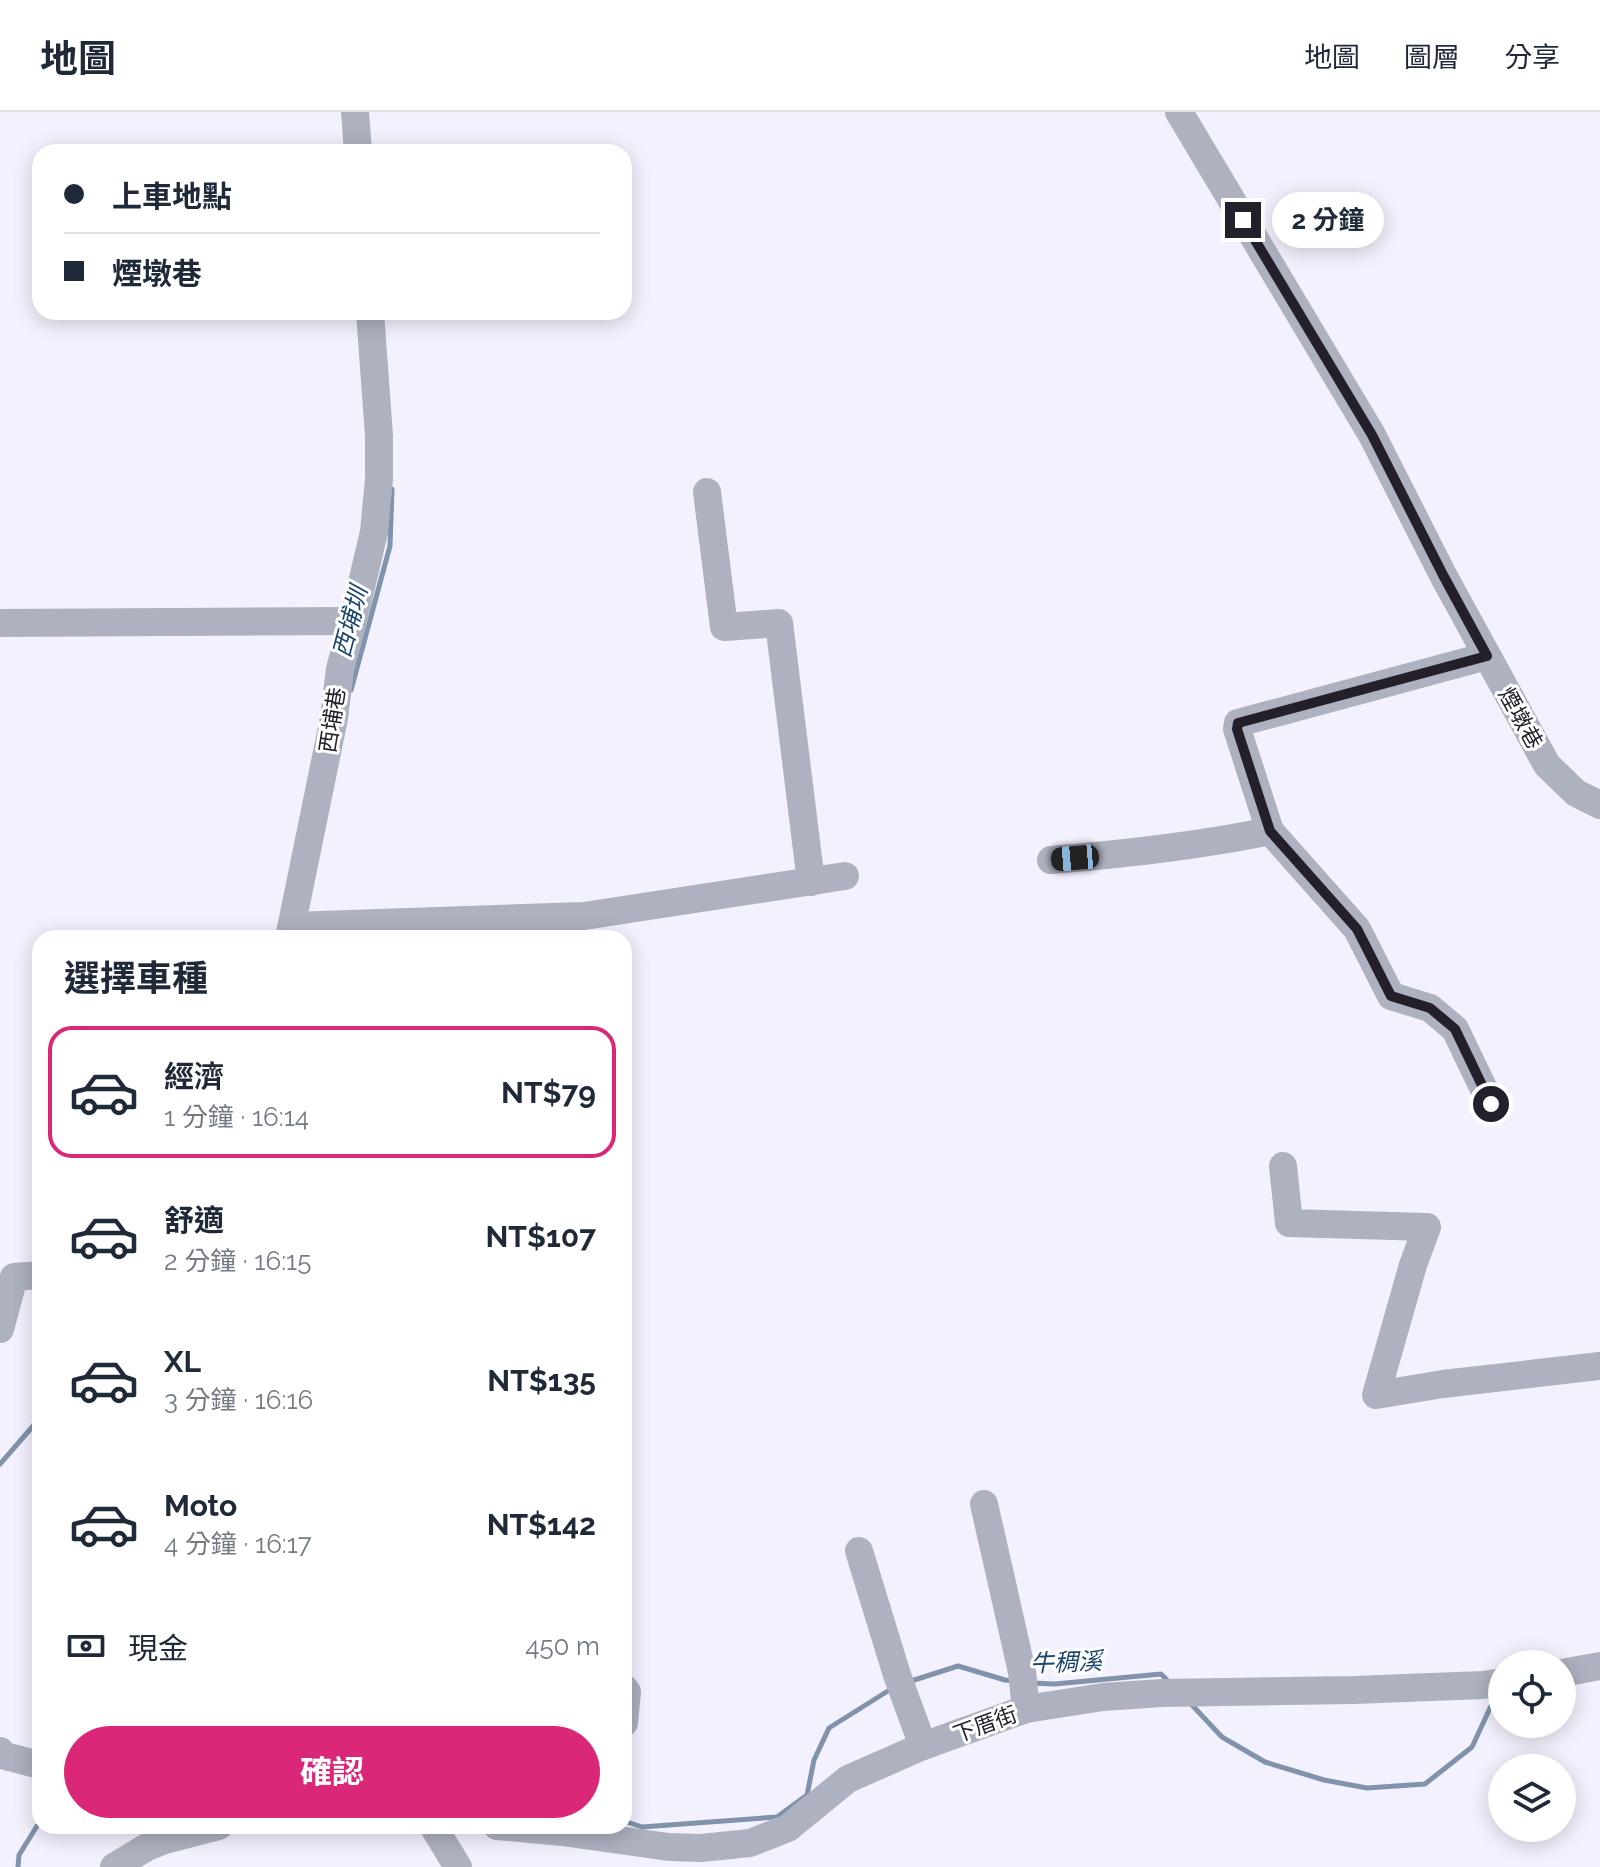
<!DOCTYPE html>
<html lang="zh-TW">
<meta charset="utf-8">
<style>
body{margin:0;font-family:Raleway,"Noto Sans TC",sans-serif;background:#f2f2f3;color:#1f2937;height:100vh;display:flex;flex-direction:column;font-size:30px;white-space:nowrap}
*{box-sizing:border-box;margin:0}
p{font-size:26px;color:#747a83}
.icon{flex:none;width:44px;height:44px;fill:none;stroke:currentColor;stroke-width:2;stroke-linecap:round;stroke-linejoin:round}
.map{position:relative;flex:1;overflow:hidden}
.details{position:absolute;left:32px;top:818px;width:600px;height:904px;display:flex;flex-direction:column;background:#fff;border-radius:24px;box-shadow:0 4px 20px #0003}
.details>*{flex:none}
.top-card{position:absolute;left:32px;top:32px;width:600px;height:176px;border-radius:24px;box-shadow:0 4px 20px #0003;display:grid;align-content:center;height:176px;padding:0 32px;background:#fff}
.fabs{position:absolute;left:1488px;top:1538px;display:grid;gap:16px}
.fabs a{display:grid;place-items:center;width:88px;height:88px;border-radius:50%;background:#fff;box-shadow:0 4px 20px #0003;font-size:40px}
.end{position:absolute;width:36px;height:36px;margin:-18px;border:10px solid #23202c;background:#fff;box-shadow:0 0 0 4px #fff}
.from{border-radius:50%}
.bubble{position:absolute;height:56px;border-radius:28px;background:#fff;box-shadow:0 4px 20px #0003;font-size:26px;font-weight:700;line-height:56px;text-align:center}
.car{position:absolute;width:24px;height:48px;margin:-24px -12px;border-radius:10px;box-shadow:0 0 6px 2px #0007;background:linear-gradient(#222 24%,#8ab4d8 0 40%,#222 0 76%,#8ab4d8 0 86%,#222 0)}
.top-card b{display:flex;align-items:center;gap:28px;height:76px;font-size:30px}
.top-card b+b{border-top:2px solid #e0e1e3}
.top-card i{width:20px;height:20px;background:#1f2937}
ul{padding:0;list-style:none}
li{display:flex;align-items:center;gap:24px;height:132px;margin:0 16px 12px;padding:0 16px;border:4px solid transparent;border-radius:24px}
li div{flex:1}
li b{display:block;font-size:30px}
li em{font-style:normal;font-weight:700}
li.selected{border-color:#db2777}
li>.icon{width:72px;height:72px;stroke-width:1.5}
h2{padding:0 32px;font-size:36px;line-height:96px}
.pay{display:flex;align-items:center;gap:20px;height:88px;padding:0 32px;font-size:30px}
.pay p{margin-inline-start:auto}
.button{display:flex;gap:16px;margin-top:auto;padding:16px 32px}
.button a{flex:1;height:92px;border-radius:48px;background:#db2777;color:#fff;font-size:32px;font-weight:700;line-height:92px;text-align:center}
header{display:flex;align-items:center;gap:48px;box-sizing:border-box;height:112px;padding:0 40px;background:#fff;border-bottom:2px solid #e0e1e3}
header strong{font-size:38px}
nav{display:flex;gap:44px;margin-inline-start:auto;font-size:28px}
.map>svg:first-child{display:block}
</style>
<header>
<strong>地圖</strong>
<nav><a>地圖</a><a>圖層</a><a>分享</a></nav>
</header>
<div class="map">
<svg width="1600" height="1755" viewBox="0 0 1600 1755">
<rect width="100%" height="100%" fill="#f4f1fe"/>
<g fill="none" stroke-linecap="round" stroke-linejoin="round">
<g stroke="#8093aa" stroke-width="5">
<path d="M351 578 390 434 392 377"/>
<path d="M0 1352 40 1306"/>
<path d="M908 1570 958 1554 1005 1568 1014 1569"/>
<path d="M1031 1571 1055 1572 1161 1562 1170 1571"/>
<path d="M1191 1592 1222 1625 1265 1650 1324 1668 1367 1676 1425 1672 1472 1635 1497 1581"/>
<path d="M624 1709 642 1715 777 1705 807 1683 814 1648 829 1616 891 1577"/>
<path d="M18 1755 19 1743 37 1714 40 1712"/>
</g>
<g stroke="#adb1c0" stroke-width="28">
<path d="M355 0 358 40"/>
<path d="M1179 0 1372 323 1443 463 1547 653 1576 681 1600 693"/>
<path d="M707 380 724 515 779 511 811 770"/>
<path d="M0 511 353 509"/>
<path d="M1487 544 1238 611 1237 617 1270 719 1357 817 1391 884 1430 896 1455 917 1491 992"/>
<path d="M1051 748C1125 742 1197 734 1270 719"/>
<path d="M292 814 584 804 845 764"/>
<path d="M289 826 334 606 340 557 353 509 374 420 379 367V324L370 200"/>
<path d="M1283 1054 1289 1111 1427 1115 1413 1153 1376 1283 1443 1272 1600 1254"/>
<path d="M0 1217 14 1165 40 1163"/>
<path d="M984 1392 1022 1560 1026 1597"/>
<path d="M859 1439 897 1563 923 1634"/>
<path d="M1562 1561 1600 1554"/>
<path d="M624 1576 627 1580 624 1611"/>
<path d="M0 1639 5 1644 40 1653"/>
<path d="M433 1714 458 1755"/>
<path d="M497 1714 562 1720 669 1735 701 1736 750 1731 788 1716 848 1667 923 1634 1026 1597 1103 1585 1162 1581 1354 1578 1483 1573 1502 1570"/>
<path d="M114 1755 147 1735 165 1728 219 1714"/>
</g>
</g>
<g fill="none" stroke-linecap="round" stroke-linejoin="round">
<path stroke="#23202c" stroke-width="10" d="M1243 108 1372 323 1443 463 1487 544 1238 611 1237 617 1270 719 1357 817 1391 884 1430 896 1455 917 1491 992"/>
</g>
<g text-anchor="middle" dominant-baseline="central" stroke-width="6" stroke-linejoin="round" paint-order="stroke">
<g font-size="22" fill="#23202c" stroke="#fff">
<text transform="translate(1521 606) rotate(61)">煙墩巷</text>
<text transform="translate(332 608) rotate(-81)">西埔巷</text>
<text transform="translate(985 1612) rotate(-20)">下厝街</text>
</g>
<g font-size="24" font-style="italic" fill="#1b476d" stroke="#fff">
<text transform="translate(350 510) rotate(-75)">西埔圳</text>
<text transform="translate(1066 1550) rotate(-2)">牛稠溪</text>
</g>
</g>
</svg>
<div class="fabs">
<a><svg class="icon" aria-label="locate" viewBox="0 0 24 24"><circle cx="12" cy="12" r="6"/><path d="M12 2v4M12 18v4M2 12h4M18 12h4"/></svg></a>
<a><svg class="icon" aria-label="layers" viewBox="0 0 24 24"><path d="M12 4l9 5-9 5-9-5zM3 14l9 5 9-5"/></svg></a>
</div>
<i class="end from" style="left:1491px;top:992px"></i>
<i class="end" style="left:1243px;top:108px"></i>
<div class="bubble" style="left:1272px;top:80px;width:112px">2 分鐘</div>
<i class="car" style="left:1075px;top:746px;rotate:265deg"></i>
<div class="top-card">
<b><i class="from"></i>上車地點</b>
<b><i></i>煙墩巷</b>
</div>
<section class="details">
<h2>選擇車種</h2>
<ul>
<li class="selected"><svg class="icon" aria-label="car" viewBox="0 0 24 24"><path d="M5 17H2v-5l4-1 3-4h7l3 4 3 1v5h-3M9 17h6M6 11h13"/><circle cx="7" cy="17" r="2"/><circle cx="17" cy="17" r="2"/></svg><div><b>經濟</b><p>1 分鐘 · 16:14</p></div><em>NT$79</em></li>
<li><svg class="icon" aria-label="car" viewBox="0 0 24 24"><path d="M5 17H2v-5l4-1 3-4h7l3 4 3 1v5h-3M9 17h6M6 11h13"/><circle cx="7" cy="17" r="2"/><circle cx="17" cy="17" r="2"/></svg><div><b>舒適</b><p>2 分鐘 · 16:15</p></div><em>NT$107</em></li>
<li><svg class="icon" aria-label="car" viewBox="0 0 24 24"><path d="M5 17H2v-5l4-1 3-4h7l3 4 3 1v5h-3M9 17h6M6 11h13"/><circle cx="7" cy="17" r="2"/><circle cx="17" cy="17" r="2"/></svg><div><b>XL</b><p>3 分鐘 · 16:16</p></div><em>NT$135</em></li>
<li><svg class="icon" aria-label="car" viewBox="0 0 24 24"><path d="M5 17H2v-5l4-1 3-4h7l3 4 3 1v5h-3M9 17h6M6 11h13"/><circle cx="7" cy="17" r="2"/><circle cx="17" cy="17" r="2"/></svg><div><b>Moto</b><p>4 分鐘 · 16:17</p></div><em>NT$142</em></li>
</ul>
<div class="pay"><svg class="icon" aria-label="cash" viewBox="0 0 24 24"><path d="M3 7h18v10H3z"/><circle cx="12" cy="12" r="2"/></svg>現金<p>450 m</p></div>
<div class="button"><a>確認</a></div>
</section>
</div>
